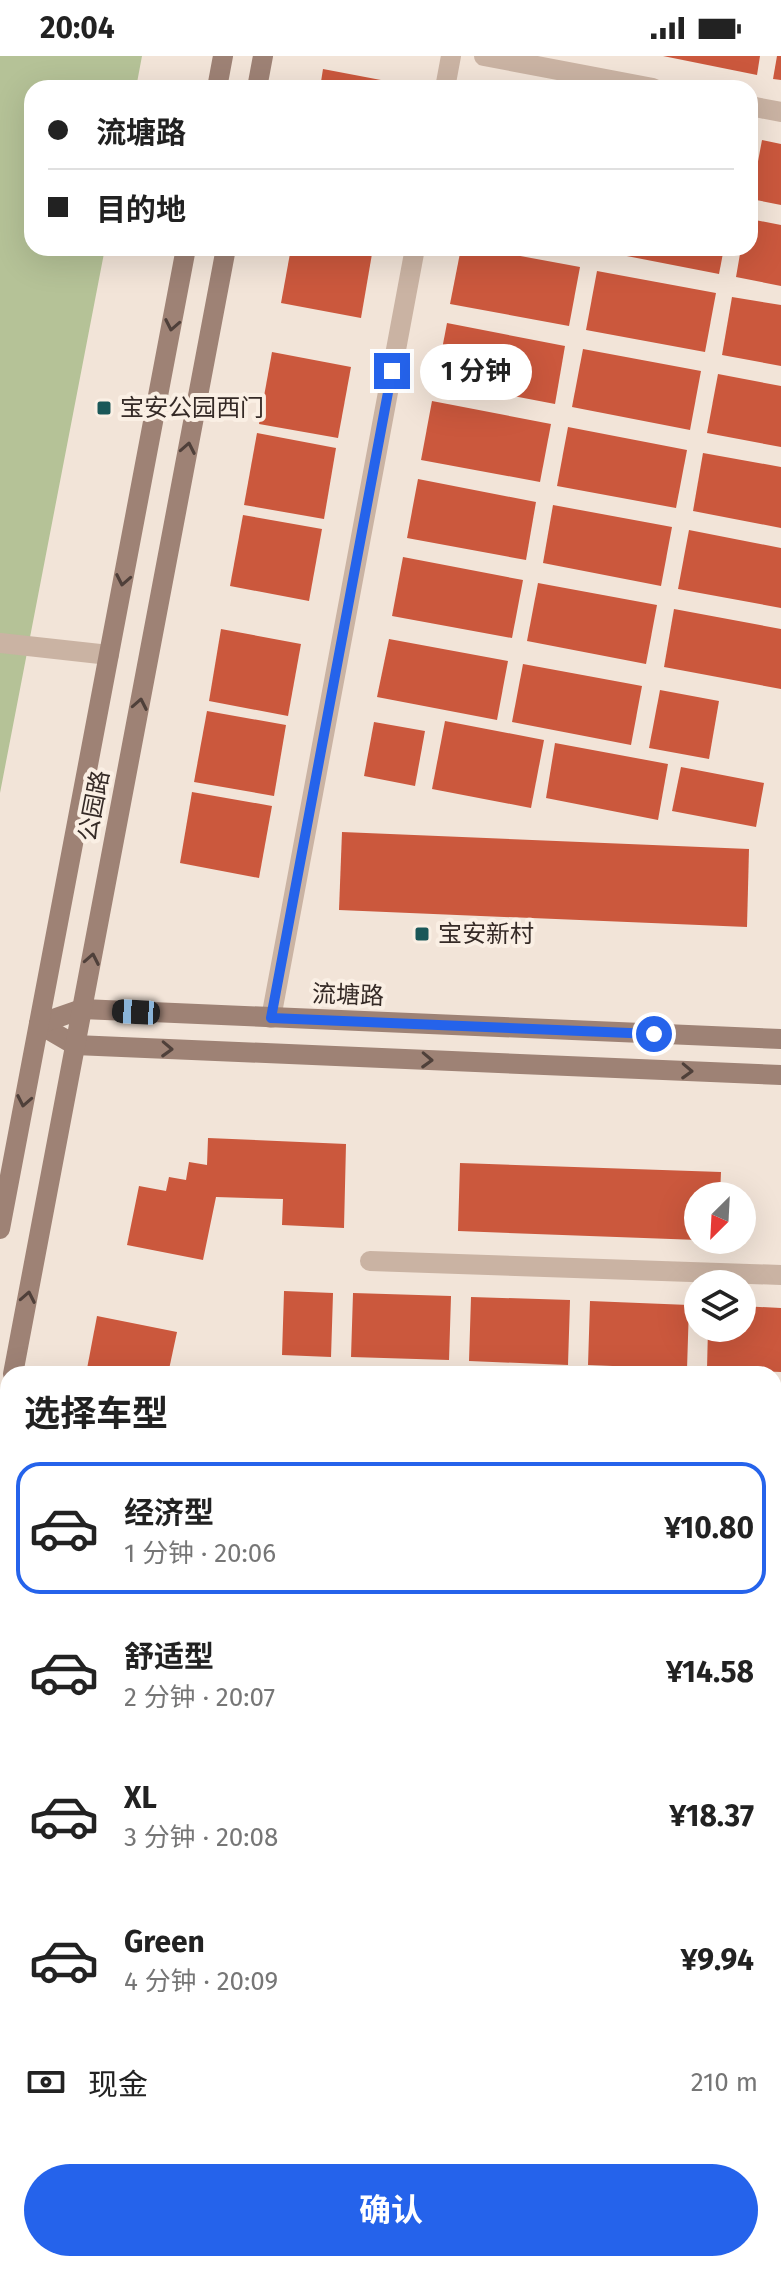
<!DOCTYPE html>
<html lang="zh">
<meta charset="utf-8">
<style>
body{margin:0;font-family:"Fira Sans","Noto Sans SC",sans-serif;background:#f2f2f2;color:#222;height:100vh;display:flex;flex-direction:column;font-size:30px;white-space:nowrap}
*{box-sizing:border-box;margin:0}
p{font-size:26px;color:#767676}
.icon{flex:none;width:44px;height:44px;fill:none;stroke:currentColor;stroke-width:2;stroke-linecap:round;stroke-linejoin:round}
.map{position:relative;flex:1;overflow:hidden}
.sheet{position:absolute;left:0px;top:1310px;width:782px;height:906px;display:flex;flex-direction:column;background:#fff;border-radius:24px 24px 0 0;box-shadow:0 8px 32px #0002}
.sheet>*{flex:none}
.top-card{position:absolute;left:24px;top:24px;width:734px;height:176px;border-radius:24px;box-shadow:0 8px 32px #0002;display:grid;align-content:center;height:176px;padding:0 24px;background:#fff}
.needle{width:52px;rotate:204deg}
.fabs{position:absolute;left:684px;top:1126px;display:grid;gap:16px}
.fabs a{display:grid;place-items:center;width:72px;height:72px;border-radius:50%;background:#fff;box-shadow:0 8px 32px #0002;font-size:40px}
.end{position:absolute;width:36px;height:36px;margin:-18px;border:10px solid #2563eb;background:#fff;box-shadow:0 0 0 4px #fff}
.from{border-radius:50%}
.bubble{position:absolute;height:56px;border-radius:28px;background:#fff;box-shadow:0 8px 32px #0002;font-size:26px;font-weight:700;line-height:56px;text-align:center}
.car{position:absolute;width:24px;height:48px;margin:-24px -12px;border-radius:10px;box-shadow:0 0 6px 2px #0007;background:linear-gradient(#222 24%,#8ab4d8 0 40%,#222 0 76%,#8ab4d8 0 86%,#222 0)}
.top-card b{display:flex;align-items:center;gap:28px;height:76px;font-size:30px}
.top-card b+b{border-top:2px solid #e0e0e0}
.top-card i{width:20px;height:20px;background:#222}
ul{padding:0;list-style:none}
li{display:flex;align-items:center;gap:24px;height:132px;margin:0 16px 12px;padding:0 8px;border:4px solid transparent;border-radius:24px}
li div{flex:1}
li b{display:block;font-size:30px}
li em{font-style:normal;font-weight:700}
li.active{border-color:#2563eb}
li>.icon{width:72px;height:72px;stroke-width:1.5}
h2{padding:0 24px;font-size:36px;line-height:96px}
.pay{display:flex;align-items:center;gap:20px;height:88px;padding:0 24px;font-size:30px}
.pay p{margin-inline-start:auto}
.cta{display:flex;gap:16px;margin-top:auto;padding:16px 24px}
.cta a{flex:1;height:92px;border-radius:48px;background:#2563eb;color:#fff;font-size:32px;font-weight:700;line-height:92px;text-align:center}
.status{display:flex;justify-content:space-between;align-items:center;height:56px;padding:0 40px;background:#fff;direction:ltr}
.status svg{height:22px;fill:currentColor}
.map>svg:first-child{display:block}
</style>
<div class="status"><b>20:04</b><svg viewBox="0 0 49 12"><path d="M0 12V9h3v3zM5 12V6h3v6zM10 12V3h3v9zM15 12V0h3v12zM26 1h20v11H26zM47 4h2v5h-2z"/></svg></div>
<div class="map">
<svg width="781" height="2215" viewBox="0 0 781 2215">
<rect width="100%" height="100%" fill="#f2e4d8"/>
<path fill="#b5c297" d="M0 0H142L136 32H32V192H105L0 737Z"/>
<g fill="#cb583d">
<path d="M663 0H760L757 19Z"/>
<path d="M777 0H781V24L773 23Z"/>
<path d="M323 13 402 28V32H320Z"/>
<path d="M762 84 781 88V149L751 143Z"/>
<path d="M750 163 781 169V230L736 221 741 192H750Z"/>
<path d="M291 192H373L361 262 281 247Z"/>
<path d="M461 192H477L580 211 569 270 450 248Z"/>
<path d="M601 192H724L719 218 601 195Z"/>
<path d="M597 215 716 237 705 296 586 274Z"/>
<path d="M732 241 781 249V310L722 299Z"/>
<path d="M447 267 565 290 555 348 436 325Z"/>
<path d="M583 293 701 315 690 374 572 351Z"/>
<path d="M272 296 351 311 338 382 259 368Z"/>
<path d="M718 318 781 330V391L707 377Z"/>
<path d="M432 345 551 368 540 426 421 404Z"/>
<path d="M568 371 687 394 676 452 557 430Z"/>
<path d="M257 377 336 392 324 463 244 449Z"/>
<path d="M703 397 781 411V472L693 455Z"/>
<path d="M418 423 536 446 526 504 407 482Z"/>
<path d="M553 449 672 471 661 530 543 507Z"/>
<path d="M243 459 322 473 309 545 230 530Z"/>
<path d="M689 474 781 492V552L678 533Z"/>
<path d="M403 501 523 524 512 582 392 560Z"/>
<path d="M538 527 657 549 646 608 527 585Z"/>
<path d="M674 553 781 573V633L664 611Z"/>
<path d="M221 573 301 588 288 660 209 645Z"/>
<path d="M389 583 508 605 497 664 377 641Z"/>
<path d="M523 608 642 630 631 689 512 666Z"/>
<path d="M660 634 719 645 709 703 649 692Z"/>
<path d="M207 655 286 669 274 740 194 726Z"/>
<path d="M445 665 544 684 531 752 432 733Z"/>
<path d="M374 666 425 675 415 730 364 720Z"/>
<path d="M555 687 668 708 658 764 546 742Z"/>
<path d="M681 711 764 727 756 771 672 755Z"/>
<path d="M192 736 272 750 259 822 180 807Z"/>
<path d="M342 776 749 793 747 871 339 854Z"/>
<path d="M208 1082 346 1088 344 1172 282 1169 283 1143 216 1141 203 1204 127 1189 139 1130 166 1135 169 1121 186 1124 189 1106 207 1109Z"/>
<path d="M460 1107 721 1116 720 1140H698V1184L458 1175Z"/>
<path d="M284 1235 333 1237 331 1301 282 1299Z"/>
<path d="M353 1237 451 1240 449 1304 351 1301Z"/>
<path d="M471 1241 570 1244 568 1309 469 1305Z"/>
<path d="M590 1245 689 1249 687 1313 588 1309Z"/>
<path d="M742 1250 781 1252V1316L707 1313 708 1272H742Z"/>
<path d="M97 1260 177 1276 168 1318H86Z"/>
<rect x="774" y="1342" width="7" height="64"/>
<rect x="774" y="1432" width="7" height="64"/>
<rect x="774" y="1522" width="7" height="64"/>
<rect x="774" y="1703" width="7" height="64"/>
<path d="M5 1705H8V1780L0 1778V1727Z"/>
<rect x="774" y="1793" width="7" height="64"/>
<rect x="774" y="1883" width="7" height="64"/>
<path d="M0 1896 8 1897V1980L0 1978Z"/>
<path d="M0 2042 8 2043V2125L0 2124Z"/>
<path d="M774 2043 781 2045V2117L774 2116Z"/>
<path d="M0 2183 8 2184V2208H130L158 2215H0Z"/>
<path d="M317 2208H405L403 2215H315Z"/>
<path d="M455 2208H543L542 2215H453Z"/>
<path d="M610 2208H698L696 2215H608Z"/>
</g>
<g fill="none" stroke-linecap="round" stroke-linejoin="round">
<g stroke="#cab3a3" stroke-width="18">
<path d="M0 2010 8 2012"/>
<path d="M774 2155 781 2156"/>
<path d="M280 2215 281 2208"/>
<path d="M744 2215 745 2208"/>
</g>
<g stroke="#cab3a3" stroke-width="20">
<path d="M484 0 653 32"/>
<path d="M445 32 451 0"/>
<path d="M750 50 781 56"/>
<path d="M0 587 109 599"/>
<path d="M271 962 415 192"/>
<path d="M370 1205 781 1219"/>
<path d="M0 1830 8 1831"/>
<path d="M774 2000 781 2002"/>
</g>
<g stroke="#9e8275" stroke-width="20">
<path d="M217 32 223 0"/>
<path d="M257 32 263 0"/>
<path d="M39 968 75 989 781 1019"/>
<path d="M39 968 82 953 781 983"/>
<path d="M0 1173 186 192"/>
<path d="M13 1318 226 192"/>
<path d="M0 1388 8 1346"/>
</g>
</g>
<defs><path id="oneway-chevron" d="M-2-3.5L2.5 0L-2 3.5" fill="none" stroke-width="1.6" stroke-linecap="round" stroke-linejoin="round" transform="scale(2)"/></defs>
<g stroke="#4f403a">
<use href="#oneway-chevron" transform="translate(172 269) rotate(101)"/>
<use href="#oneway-chevron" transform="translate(188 392) rotate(-79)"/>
<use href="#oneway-chevron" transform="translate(123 524) rotate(101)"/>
<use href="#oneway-chevron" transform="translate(140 648) rotate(-79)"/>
<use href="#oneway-chevron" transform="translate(92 903) rotate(-79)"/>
<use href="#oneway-chevron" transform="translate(167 993) rotate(2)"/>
<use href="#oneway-chevron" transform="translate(427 1004) rotate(2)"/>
<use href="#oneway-chevron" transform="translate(687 1015) rotate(2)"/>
<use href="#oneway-chevron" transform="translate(24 1045) rotate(101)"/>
<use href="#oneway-chevron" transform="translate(28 1241) rotate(-79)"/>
</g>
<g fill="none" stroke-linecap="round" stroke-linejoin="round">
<path stroke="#2563eb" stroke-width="10" d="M392 315 271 962 654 978"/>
</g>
<g fill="#1a5758" stroke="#faefe4" stroke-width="3">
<rect x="96" y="344" width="16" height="16" rx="4"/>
<rect x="414" y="870" width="16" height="16" rx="4"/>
</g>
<g text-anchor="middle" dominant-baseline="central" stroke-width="8" stroke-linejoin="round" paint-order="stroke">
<g font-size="24" fill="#352a26" stroke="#faefe4" text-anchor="start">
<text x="120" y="352">宝安公园西门</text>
<text x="438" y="878">宝安新村</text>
</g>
<g font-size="24" fill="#352a26" stroke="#faefe4">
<text transform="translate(94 750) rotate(-79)">公园路</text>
<text transform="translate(348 939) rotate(2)">流塘路</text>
</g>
</g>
</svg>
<div class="fabs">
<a><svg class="needle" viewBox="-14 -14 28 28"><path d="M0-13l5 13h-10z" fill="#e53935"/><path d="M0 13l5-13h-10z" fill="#767676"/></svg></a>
<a><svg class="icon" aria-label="layers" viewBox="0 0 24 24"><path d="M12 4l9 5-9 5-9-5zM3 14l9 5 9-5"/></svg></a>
</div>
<i class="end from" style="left:654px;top:978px"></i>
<i class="end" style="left:392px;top:315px"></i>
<div class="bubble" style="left:420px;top:288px;width:112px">1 分钟</div>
<i class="car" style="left:136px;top:956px;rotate:273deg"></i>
<div class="top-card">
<b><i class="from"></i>流塘路</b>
<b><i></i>目的地</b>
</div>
<section class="sheet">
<h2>选择车型</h2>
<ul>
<li class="active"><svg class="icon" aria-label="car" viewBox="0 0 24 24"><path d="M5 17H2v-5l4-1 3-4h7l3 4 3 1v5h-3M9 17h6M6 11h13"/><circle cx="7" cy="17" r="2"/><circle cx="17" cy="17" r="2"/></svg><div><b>经济型</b><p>1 分钟 · 20:06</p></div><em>¥10.80</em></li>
<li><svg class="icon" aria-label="car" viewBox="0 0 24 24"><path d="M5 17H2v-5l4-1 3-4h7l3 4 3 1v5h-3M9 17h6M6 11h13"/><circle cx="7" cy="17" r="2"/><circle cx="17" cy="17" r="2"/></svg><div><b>舒适型</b><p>2 分钟 · 20:07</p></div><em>¥14.58</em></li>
<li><svg class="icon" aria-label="car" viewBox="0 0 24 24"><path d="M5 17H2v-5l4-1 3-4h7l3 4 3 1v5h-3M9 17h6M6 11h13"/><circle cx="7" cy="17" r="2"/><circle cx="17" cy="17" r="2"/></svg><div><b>XL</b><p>3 分钟 · 20:08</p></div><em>¥18.37</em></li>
<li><svg class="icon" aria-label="car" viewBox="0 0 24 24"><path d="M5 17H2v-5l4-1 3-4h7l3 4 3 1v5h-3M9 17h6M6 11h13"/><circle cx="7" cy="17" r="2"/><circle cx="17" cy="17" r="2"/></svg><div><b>Green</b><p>4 分钟 · 20:09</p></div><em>¥9.94</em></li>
</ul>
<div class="pay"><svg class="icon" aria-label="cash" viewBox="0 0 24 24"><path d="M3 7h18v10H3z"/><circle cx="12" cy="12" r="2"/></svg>现金<p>210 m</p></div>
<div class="cta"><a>确认</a></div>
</section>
</div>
